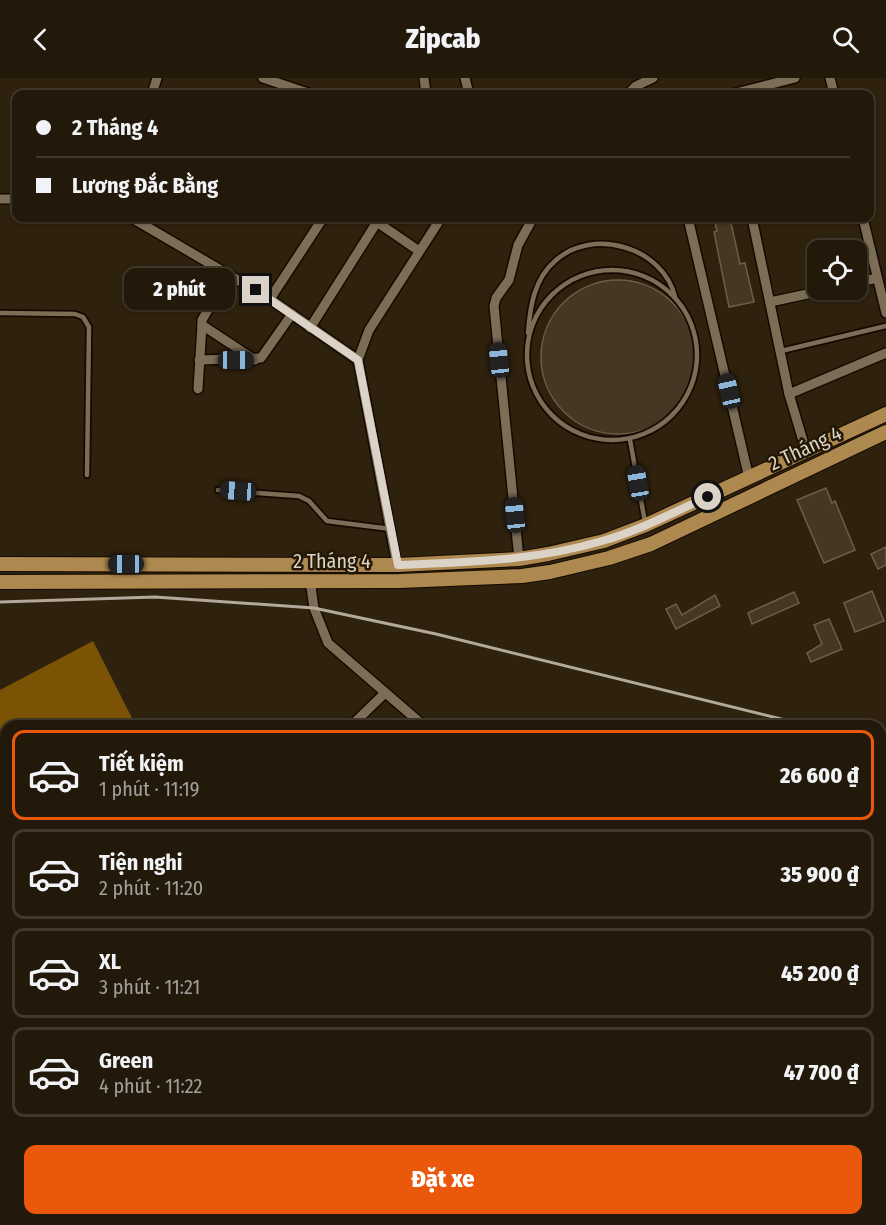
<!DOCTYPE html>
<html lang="vi">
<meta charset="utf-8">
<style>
body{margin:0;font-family:"Fira Sans Condensed",sans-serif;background:#2e2618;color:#f1f3f6;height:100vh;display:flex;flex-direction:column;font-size:22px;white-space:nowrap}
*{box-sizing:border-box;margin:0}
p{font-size:20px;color:#a2a09c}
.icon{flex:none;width:33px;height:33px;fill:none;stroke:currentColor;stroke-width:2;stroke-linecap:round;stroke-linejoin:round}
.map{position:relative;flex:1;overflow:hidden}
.details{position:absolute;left:0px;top:642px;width:886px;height:506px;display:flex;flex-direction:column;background:#22190a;border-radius:18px 18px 0 0;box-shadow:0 2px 4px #0004,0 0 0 2px #3f382b}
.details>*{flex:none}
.top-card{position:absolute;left:12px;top:12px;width:862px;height:132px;border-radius:12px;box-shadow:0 2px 4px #0004,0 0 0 2px #3f382b;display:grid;align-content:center;height:132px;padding:0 24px;background:#22190a}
.controls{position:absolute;left:807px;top:162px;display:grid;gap:12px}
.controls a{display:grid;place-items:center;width:60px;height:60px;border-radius:12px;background:#22190a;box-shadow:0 2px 4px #0004,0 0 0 2px #3f382b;font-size:30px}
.end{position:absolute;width:27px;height:27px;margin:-14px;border:8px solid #dbd3c7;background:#111;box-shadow:0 0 0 3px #111}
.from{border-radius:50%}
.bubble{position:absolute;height:42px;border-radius:12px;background:#22190a;box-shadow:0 2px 4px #0004,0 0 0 2px #3f382b;font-size:20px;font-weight:800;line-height:42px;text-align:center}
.car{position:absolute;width:18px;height:36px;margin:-18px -9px;border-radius:8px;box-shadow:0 0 4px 2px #0007;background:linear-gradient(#222 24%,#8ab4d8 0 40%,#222 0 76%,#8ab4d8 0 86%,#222 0)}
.top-card b{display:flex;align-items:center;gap:21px;height:57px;font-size:22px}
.top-card b+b{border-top:2px solid #3f382b}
.top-card i{width:15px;height:15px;background:#f1f3f6}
ul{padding:10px 0 0;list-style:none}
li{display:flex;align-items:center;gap:18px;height:90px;margin:0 12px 9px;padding:0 12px;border:3px solid #3f382b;border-radius:12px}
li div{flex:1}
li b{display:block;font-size:22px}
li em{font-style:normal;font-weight:800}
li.current{border-color:#ea580c}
li>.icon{width:54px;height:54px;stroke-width:1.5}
.cta{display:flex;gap:12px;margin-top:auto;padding:12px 24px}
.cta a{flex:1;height:69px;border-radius:12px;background:#ea580c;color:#fff;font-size:24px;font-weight:800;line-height:69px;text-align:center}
header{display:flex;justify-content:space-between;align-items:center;height:78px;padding:0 24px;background:#22190a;font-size:27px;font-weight:800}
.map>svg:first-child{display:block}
</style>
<header><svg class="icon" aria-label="back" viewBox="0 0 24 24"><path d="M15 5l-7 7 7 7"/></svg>Zipcab<svg class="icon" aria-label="search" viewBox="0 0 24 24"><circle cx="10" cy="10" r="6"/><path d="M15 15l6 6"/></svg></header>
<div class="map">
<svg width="886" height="1147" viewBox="0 0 886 1147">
<rect width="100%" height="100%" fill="#2e210d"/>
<path fill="#7a5305" d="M93 563 136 648H6V843L0 850V612Z"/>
<g fill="#443723" stroke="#6d5e49" stroke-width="1.5">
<path d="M714 140H730L740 186 745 185 754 224 729 229 714 154 717 153Z"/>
<circle cx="618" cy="279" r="77"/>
<path d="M826 410 832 425 835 423 855 472 824 485 797 422Z"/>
<path d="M886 469V487L878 491 871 476Z"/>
<path d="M872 513 884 543 855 554 844 525Z"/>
<path d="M794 514 799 525 752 546 748 535Z"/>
<path d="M715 517 720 528 676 551 666 531 676 526 682 537Z"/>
<path d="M829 541 842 571 811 584 807 575 822 566 814 547Z"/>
</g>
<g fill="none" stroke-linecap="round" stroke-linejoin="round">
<defs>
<g id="lane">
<circle cx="612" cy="277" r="85"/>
<path d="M0 235 75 236 83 239 89 249 87 397"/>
<path d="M528 255C530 229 534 201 555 183 593 148 664 170 675 219"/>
<path d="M781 273 886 248"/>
<path d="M630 362 645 444"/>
<path d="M218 412 299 418 309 423 327 443 391 451"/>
<path d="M880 939H886"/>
<path d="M332 1147 343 1142"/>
</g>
<g id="street">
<path d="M263 0 311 16"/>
<path d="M424 0 426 16"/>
<path d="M465 0 469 16"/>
<path d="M830 0 834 16"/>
<path d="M152 16 157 0"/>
<path d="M628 16 636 8 653 0"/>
<path d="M732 16 795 0"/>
<path d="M0 121H16"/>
<path d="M132 140 270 221 358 282"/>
<path d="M371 140 419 173"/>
<path d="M688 140 749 400"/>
<path d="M752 140 789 316"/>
<path d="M863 140 886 235"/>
<path d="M229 196 202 242V247L255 282"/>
<path d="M856 205 877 200"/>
<path d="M270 221 323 140"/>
<path d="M770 224 826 212"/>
<path d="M310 250 377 144"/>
<path d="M199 282 261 280 292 236"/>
<path d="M198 311 202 247"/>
<path d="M806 373 789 316 886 275"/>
<path d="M519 481 494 228 496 220 509 202 518 167 533 140"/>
<path d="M397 487 358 282 369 252 441 140"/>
<path d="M310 502 314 530 328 565 424 648"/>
<path d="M351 648 385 615"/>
</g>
<g id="primary">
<path d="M0 486 397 487 519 481 548 476 604 463 646 447 886 336"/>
<path d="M0 504 400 503 522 498 550 494 609 480 651 466 886 354"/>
</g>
</defs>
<use href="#lane" stroke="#160a00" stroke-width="8"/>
<use href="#street" stroke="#160a00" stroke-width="12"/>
<use href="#primary" stroke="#160a00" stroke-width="16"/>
<path stroke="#7d7362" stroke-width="1.5" stroke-dasharray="3 4.5" stroke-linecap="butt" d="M880 763H886"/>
<use href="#lane" stroke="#7c6d57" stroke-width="4.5"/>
<use href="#street" stroke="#7c6d57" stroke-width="9"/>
<use href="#primary" stroke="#ad884f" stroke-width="14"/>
<g stroke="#b2a99b" stroke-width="3">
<path d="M0 524 155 519 314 530 436 556 810 648"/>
<path d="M880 665 886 666"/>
</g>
</g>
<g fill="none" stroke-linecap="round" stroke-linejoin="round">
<path stroke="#dbd3c7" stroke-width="8" d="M256 212 358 282 398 487C467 484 535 483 602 463 639 453 673 434 708 419"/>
</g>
<g text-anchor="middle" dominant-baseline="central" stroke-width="5" stroke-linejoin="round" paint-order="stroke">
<g font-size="20" fill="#dbd3c7" stroke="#241805">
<text transform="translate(805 370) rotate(-25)">2 Tháng 4</text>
<text x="332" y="483">2 Tháng 4</text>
</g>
</g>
</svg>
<div class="controls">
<a><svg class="icon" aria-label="locate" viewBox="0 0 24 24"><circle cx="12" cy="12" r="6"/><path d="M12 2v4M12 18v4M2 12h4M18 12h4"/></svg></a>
</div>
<i class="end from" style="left:708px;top:419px"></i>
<i class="end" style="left:256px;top:212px"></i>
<div class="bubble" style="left:124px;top:190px;width:111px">2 phút</div>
<i class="car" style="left:236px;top:282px;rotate:90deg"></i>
<i class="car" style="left:499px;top:282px;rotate:354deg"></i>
<i class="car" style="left:729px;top:313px;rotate:347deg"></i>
<i class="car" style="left:638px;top:405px;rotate:350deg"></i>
<i class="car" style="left:238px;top:413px;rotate:274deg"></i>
<i class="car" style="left:515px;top:437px;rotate:354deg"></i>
<i class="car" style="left:126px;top:486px;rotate:270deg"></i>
<div class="top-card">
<b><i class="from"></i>2 Tháng 4</b>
<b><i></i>Lương Đắc Bằng</b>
</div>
<section class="details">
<ul>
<li class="current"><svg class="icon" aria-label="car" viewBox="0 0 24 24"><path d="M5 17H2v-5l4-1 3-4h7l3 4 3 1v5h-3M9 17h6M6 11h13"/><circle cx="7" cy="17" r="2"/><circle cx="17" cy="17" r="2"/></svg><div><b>Tiết kiệm</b><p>1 phút · 11:19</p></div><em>26 600 ₫</em></li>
<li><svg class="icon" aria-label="car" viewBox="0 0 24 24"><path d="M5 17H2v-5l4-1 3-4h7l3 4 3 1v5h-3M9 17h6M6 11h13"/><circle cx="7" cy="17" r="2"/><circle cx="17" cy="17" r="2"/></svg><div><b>Tiện nghi</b><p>2 phút · 11:20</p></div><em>35 900 ₫</em></li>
<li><svg class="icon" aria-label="car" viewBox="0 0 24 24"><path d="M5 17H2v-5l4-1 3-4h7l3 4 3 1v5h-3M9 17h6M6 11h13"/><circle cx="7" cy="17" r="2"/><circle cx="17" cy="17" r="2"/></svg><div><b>XL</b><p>3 phút · 11:21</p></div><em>45 200 ₫</em></li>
<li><svg class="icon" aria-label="car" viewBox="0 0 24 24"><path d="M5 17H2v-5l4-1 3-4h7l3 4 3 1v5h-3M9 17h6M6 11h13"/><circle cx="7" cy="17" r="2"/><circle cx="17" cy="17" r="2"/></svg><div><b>Green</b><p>4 phút · 11:22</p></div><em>47 700 ₫</em></li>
</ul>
<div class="cta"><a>Đặt xe</a></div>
</section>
</div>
